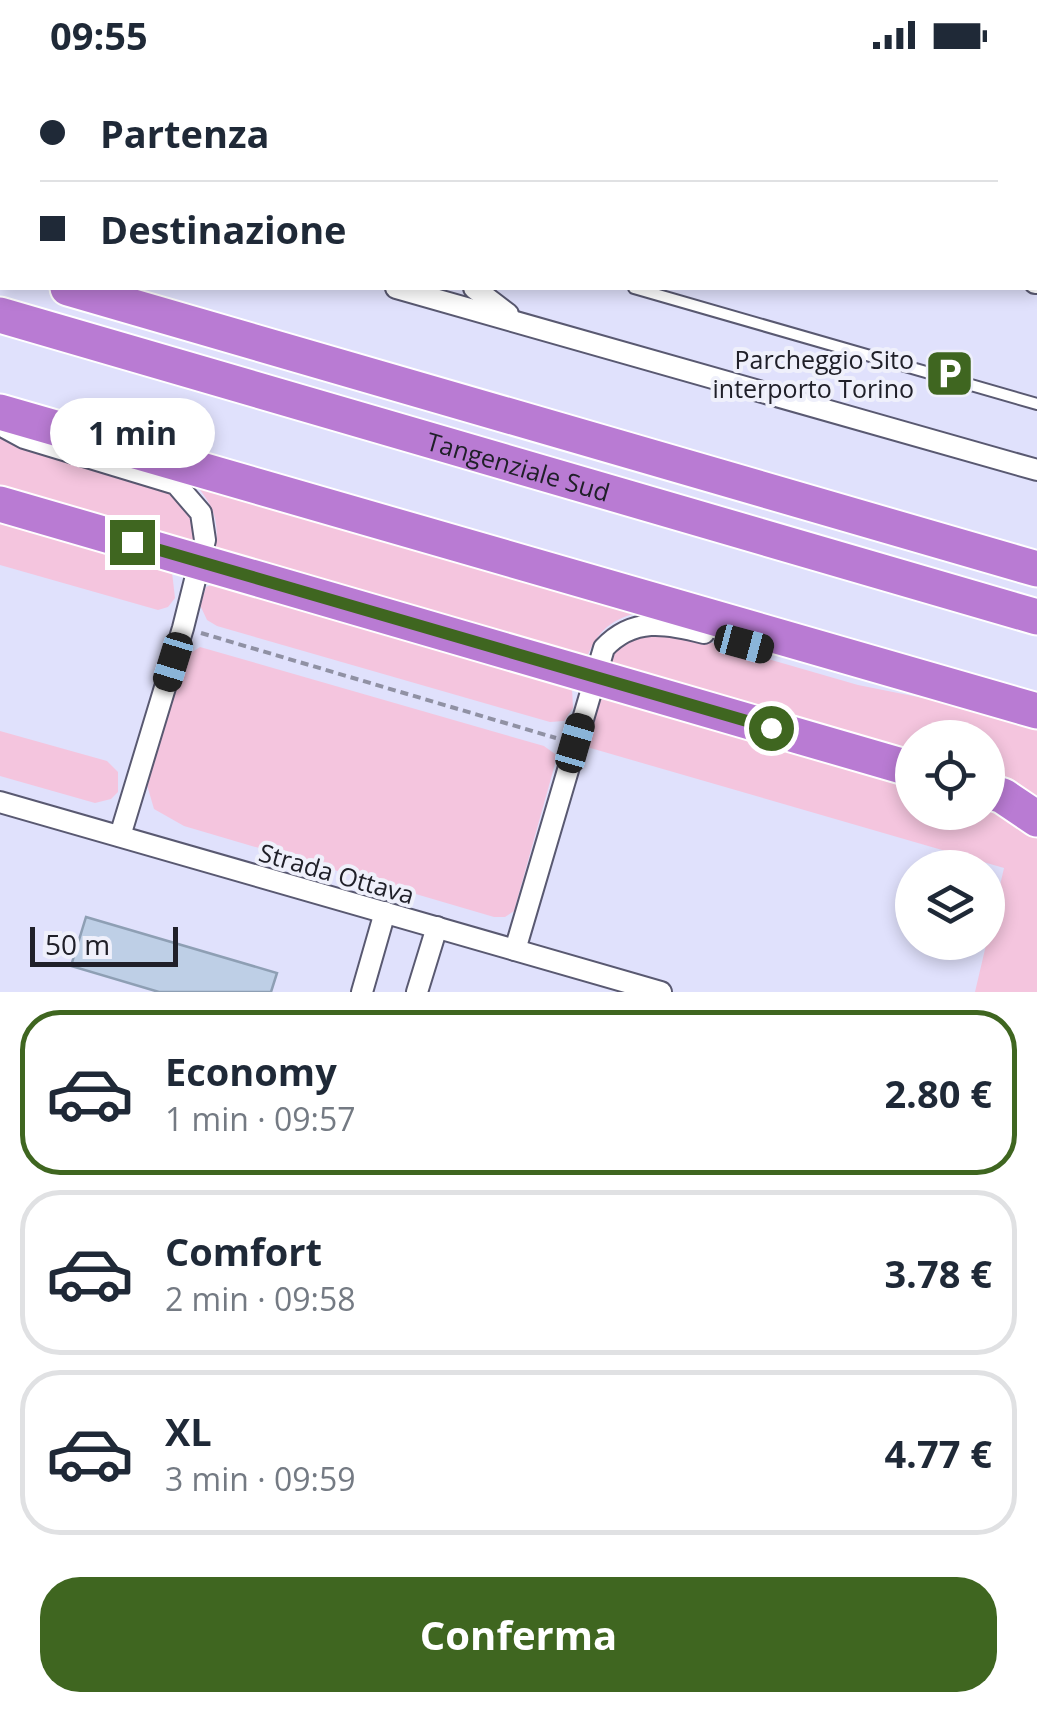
<!DOCTYPE html>
<html lang="it">
<meta charset="utf-8">
<style>
body{margin:0;font-family:"Open Sans",sans-serif;background:#f6f6f7;color:#1f2937;height:100vh;display:flex;flex-direction:column;font-size:38px;white-space:nowrap}
*{box-sizing:border-box;margin:0}
p{font-size:32px;color:#747a83}
.icon{flex:none;width:55px;height:55px;fill:none;stroke:currentColor;stroke-width:2;stroke-linecap:round;stroke-linejoin:round}
.map{position:relative;height:922px;overflow:hidden}
.drawer{display:flex;flex-direction:column;background:#fff;flex:1}
.drawer>*{flex:none}
.banner{position:absolute;left:0px;top:0px;width:1038px;height:220px;box-shadow:0 5px 15px #0003;display:grid;align-content:center;height:220px;padding:0 40px;background:#fff}
.fabs{position:absolute;left:895px;top:650px;display:grid;gap:20px}
.fabs a{display:grid;place-items:center;width:110px;height:110px;border-radius:50%;background:#fff;box-shadow:0 5px 15px #0003;font-size:50px}
.scale{position:absolute;left:30px;bottom:25px;width:148px;box-sizing:border-box;padding-left:10px;border:5px solid #202029;border-top:0;font-size:28px;line-height:35px;white-space:nowrap;color:#202029;-webkit-text-stroke:8px #eff0fb;paint-order:stroke}
.end{position:absolute;width:45px;height:45px;margin:-22px;border:12px solid #3f6620;background:#fff;box-shadow:0 0 0 5px #fff}
.from{border-radius:50%}
.bubble{position:absolute;height:70px;border-radius:35px;background:#fff;box-shadow:0 5px 15px #0003;font-size:32px;font-weight:700;line-height:70px;text-align:center}
.car{position:absolute;width:30px;height:60px;margin:-30px -15px;border-radius:12px;box-shadow:0 0 8px 2px #0007;background:linear-gradient(#222 24%,#8ab4d8 0 40%,#222 0 76%,#8ab4d8 0 86%,#222 0)}
.banner b{display:flex;align-items:center;gap:35px;height:95px;font-size:38px}
.banner b+b{border-top:2px solid #e0e1e3}
.banner i{width:25px;height:25px;background:#1f2937}
ul{padding:18px 0 0;list-style:none}
li{display:flex;align-items:center;gap:30px;height:165px;margin:0 20px 15px;padding:0 20px;border:5px solid #e0e1e3;border-radius:40px}
li div{flex:1}
li b{display:block;font-size:38px}
li em{font-style:normal;font-weight:700}
li.active{border-color:#3f6620}
li>.icon{width:90px;height:90px;stroke-width:1.5}
.action{display:flex;gap:20px;margin-top:auto;padding:20px 40px}
.action a{flex:1;height:115px;border-radius:40px;background:#3f6620;color:#fff;font-size:40px;font-weight:700;line-height:115px;text-align:center}
.status{display:flex;justify-content:space-between;align-items:center;height:70px;padding:0 50px;background:#fff;direction:ltr}
.status svg{height:28px;fill:currentColor}
.map>svg:first-child{display:block}
</style>
<div class="status"><b>09:55</b><svg viewBox="0 0 49 12"><path d="M0 12V9h3v3zM5 12V6h3v6zM10 12V3h3v9zM15 12V0h3v12zM26 1h20v11H26zM47 4h2v5h-2z"/></svg></div>
<div class="map">
<svg width="1037" height="922" viewBox="0 0 1037 922">
<rect width="100%" height="100%" fill="#e0e1fc"/>
<g fill="#f4c5de">
<path d="M0 366 175 424C188 441 197 456 192 478L0 422Z"/>
<path d="M201 416 637 543C610 549 594 565 586 591L214 483C220 458 216 440 200 420Z"/>
<path d="M0 449 172 502 175 528 168 537 158 540 0 495Z"/>
<path d="M219 512 572 618 573 638 564 651 550 652 217 556 207 550 200 535 206 517Z"/>
<path d="M675 562 858 615 988 641 1037 656V732L988 708V668H912V686L608 597C618 564 646 565 675 562Z"/>
<path d="M200 577 544 676 555 684V694L514 841 505 847H494L184 756 154 739 147 715 183 594 186 586Z"/>
<path d="M603 620 912 712V742H988V734L1037 766V922H975L1004 798 587 677Z"/>
<path d="M0 661 107 691 118 702V722L111 729 95 733 0 706Z"/>
</g>
<g fill="#becfe6" stroke="#8e9fb4" stroke-width="2.5">
<path d="M944 0H1019L1022 2H946Z"/>
<path d="M1037 0V56L1035 58V2Z"/>
<path d="M86 847 277 903 271 922H159L71 896Z"/>
</g>
<g fill="none" stroke-linecap="round" stroke-linejoin="round">
<defs>
<path id="lane" d="M634 218 1037 334"/>
<g id="street">
<path d="M435 0 438 2"/>
<path d="M303 2 304 0"/>
<path d="M320 2 323 0"/>
<path d="M488 2V0"/>
<path d="M0 35H2"/>
<path d="M0 100H2"/>
<path d="M1035 213H1037"/>
<path d="M396 218 1037 400"/>
<path d="M474 218 508 244"/>
<path d="M0 355 24 368 176 414 201 443 205 470 183 558 120 766"/>
<path d="M0 732 661 922"/>
<path d="M515 880 604 578C633 547 666 553 704 563"/>
<path d="M362 922 385 842"/>
<path d="M417 922 437 857"/>
</g>
<g id="highway">
<path d="M0 198H2"/>
<path d="M68 218 1037 499"/>
<path id="s1" d="M0 245 1037 547"/>
<path d="M0 342 1037 641"/>
<path d="M0 434 912 699"/>
<path d="M988 721 1003 726 1037 749"/>
</g>
</defs>
<use href="#lane" stroke="#595971" stroke-width="14"/>
<use href="#street" stroke="#595971" stroke-width="24"/>
<use href="#highway" stroke="#fff" stroke-width="39"/>
<path stroke="#9091a4" stroke-width="4" stroke-dasharray="8 5" stroke-linecap="butt" d="M201 563 556 668"/>
<use href="#lane" stroke="#fff" stroke-width="10"/>
<use href="#street" stroke="#fff" stroke-width="20"/>
<use href="#highway" stroke="#b97bd3" stroke-width="35"/>
</g>
<g fill="none" stroke-linecap="round" stroke-linejoin="round">
<path stroke="#3f6620" stroke-width="12" d="M132 472 771 658"/>
</g>
<defs>
<symbol id="parking-square" viewBox="-11 -11 22 22"><rect x="-9" y="-9" width="18" height="18" rx="4" fill="#3f6620" stroke="#eff0fb"/><path d="M-3.5-5.5H1a3.5 3.5 0 0 1 0 7H-1V5.5H-3.5ZM-1-3.4V-.6H.8a1.4 1.4 0 0 0 0-2.8Z" fill="#fff"/></symbol>
</defs>
<g fill-rule="evenodd">
<use href="#parking-square" x="922" y="276" width="55" height="55"/>
</g>
<g text-anchor="middle" dominant-baseline="central" stroke-width="8" stroke-linejoin="round" paint-order="stroke">
<g font-size="25" fill="#202029" stroke="#eff0fb" text-anchor="end">
<text x="914" y="289">Parcheggio Sito<tspan x="914" dy="29">interporto Torino</tspan></text>
</g>
<g font-size="25" fill="#202029" stroke="#eff0fb">
<text stroke="none"><textPath href="#s1" startOffset="540">Tangenziale Sud</textPath></text>
<text transform="translate(337 803) rotate(16)">Strada Ottava</text>
</g>
</g>
</svg>
<div class="fabs">
<a><svg class="icon" aria-label="locate" viewBox="0 0 24 24"><circle cx="12" cy="12" r="6"/><path d="M12 2v4M12 18v4M2 12h4M18 12h4"/></svg></a>
<a><svg class="icon" aria-label="layers" viewBox="0 0 24 24"><path d="M12 4l9 5-9 5-9-5zM3 14l9 5 9-5"/></svg></a>
</div>
<div class="scale">50 m</div>
<i class="end from" style="left:771px;top:658px"></i>
<i class="end" style="left:132px;top:472px"></i>
<div class="bubble" style="left:50px;top:328px;width:165px">1 min</div>
<i class="car" style="left:744px;top:574px;rotate:105deg"></i>
<i class="car" style="left:173px;top:592px;rotate:197deg"></i>
<i class="car" style="left:575px;top:673px;rotate:16deg"></i>
<div class="banner">
<b><i class="from"></i>Partenza</b>
<b><i></i>Destinazione</b>
</div>
</div>
<section class="drawer">
<ul>
<li class="active"><svg class="icon" aria-label="car" viewBox="0 0 24 24"><path d="M5 17H2v-5l4-1 3-4h7l3 4 3 1v5h-3M9 17h6M6 11h13"/><circle cx="7" cy="17" r="2"/><circle cx="17" cy="17" r="2"/></svg><div><b>Economy</b><p>1 min · 09:57</p></div><em>2.80 €</em></li>
<li><svg class="icon" aria-label="car" viewBox="0 0 24 24"><path d="M5 17H2v-5l4-1 3-4h7l3 4 3 1v5h-3M9 17h6M6 11h13"/><circle cx="7" cy="17" r="2"/><circle cx="17" cy="17" r="2"/></svg><div><b>Comfort</b><p>2 min · 09:58</p></div><em>3.78 €</em></li>
<li><svg class="icon" aria-label="car" viewBox="0 0 24 24"><path d="M5 17H2v-5l4-1 3-4h7l3 4 3 1v5h-3M9 17h6M6 11h13"/><circle cx="7" cy="17" r="2"/><circle cx="17" cy="17" r="2"/></svg><div><b>XL</b><p>3 min · 09:59</p></div><em>4.77 €</em></li>
</ul>
<div class="action"><a>Conferma</a></div>
</section>
